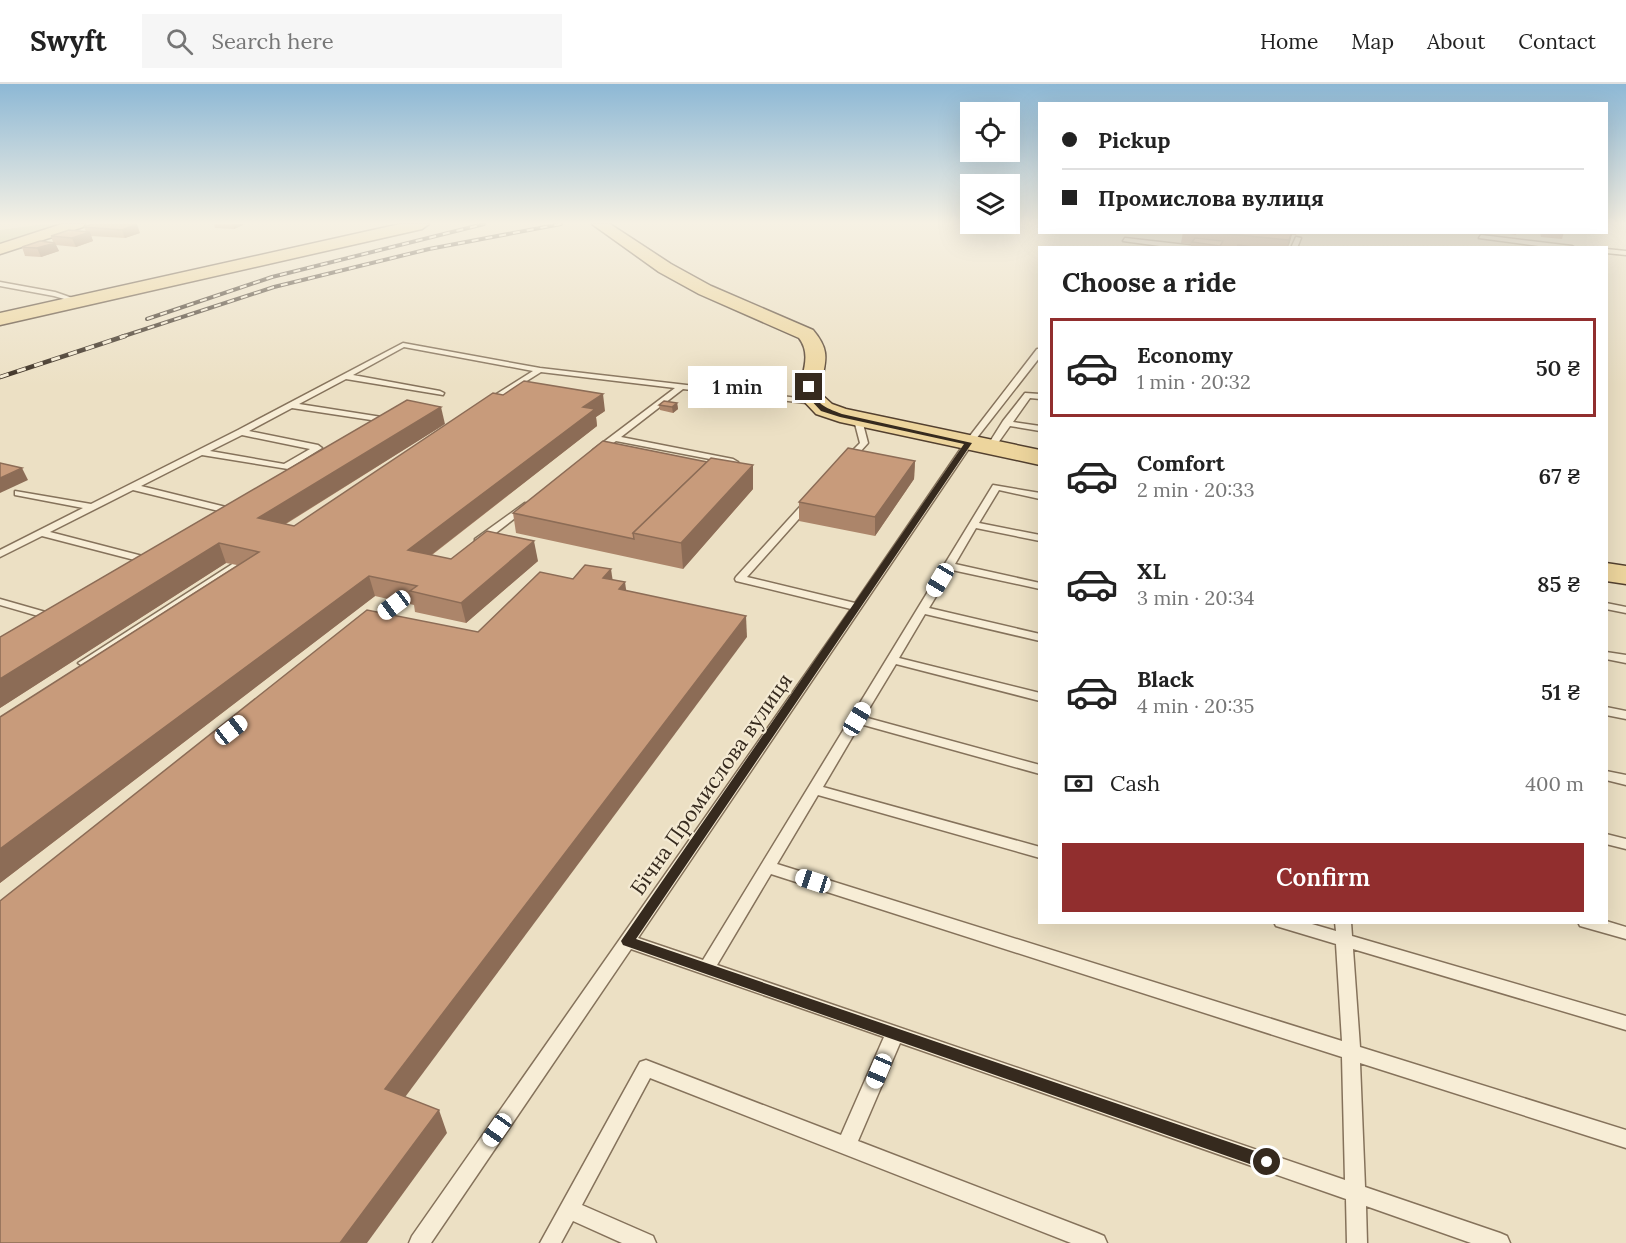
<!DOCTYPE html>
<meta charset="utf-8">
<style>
body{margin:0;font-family:Lora,serif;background:#f6f6f6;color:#222;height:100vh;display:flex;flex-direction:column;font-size:22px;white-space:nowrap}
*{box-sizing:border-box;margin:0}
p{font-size:20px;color:#767676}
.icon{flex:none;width:33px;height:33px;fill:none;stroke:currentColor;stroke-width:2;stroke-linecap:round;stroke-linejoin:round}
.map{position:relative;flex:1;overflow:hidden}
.panel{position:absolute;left:1038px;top:162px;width:570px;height:678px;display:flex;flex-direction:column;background:#fff;border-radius:0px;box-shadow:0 6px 24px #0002}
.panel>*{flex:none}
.guide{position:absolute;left:1038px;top:18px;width:570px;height:132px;border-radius:0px;box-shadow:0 6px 24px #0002;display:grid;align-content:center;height:132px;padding:0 24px;background:#fff}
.fabs{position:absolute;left:960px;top:18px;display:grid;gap:12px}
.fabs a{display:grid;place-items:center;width:60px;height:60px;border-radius:0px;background:#fff;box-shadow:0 6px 24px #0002;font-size:30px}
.end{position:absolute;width:27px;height:27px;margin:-14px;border:8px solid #362a1e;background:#fff;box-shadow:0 0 0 3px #fff}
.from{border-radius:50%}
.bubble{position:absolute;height:42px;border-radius:0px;background:#fff;box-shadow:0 6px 24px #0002;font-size:20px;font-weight:600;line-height:42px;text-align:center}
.car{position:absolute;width:18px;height:36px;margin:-18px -9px;border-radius:8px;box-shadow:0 0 4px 2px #0007;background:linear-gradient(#fff 24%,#345 0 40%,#fff 0 76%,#345 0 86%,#fff 0)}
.guide b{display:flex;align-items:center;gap:21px;height:57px;font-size:22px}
.guide b+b{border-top:2px solid #e0e0e0}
.guide i{width:15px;height:15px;background:#222}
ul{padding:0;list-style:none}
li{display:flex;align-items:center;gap:18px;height:99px;margin:0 12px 9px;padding:0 12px;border:3px solid transparent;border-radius:0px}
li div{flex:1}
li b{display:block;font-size:22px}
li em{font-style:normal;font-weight:600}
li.current{border-color:#912e2e}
li>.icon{width:54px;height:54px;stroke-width:1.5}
h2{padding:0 24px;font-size:27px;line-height:72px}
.pay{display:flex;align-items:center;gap:15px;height:66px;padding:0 24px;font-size:22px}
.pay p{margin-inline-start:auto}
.cta{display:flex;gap:12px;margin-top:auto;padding:12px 24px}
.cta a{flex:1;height:69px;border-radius:0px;background:#912e2e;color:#fff;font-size:24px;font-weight:600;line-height:69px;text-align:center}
header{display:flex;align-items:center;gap:36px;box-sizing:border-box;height:84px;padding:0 30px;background:#fff;border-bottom:2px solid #e0e0e0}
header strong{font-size:28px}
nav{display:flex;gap:33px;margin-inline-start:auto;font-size:21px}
.search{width:420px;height:54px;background:#f6f6f6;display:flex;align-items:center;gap:15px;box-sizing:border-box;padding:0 21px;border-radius:0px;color:#767676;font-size:22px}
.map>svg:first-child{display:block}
</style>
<header>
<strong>Swyft</strong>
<div class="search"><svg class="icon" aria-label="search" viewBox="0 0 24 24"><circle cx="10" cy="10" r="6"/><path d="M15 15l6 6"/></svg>Search here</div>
<nav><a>Home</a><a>Map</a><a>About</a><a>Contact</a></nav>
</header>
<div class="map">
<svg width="1626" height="1159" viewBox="0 0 1626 1159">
<rect width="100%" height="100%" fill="#ece0c4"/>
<path fill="#c3c998" d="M45 140H61L0 159V146Z"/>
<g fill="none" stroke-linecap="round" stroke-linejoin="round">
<defs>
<g id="lane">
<path d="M1481 151 1572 162 1575 164H1553L1479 154Z"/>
<path d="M1296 153 1301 154 1297 164H1291Z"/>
<path d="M1125 154 1195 162 1198 164H1175L1123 157Z"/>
<path d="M1606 165 1626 167V171L1606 169Z"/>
<path d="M0 198 55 208 81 217 78 219 54 212 0 202Z"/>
<path d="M403 259 540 284 815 316 819 318 815 320 683 305 621 353 733 375 738 378 736 380 616 357 596 371 592 368 593 366 675 304 541 288 490 320H487V316L533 287 404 263 353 291 440 307 444 309 443 311 346 295 299 320 388 334 392 337 391 339 292 324 249 347 318 361 322 364 288 385 202 371 141 402 234 425V429L231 430 133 406 50 448 154 475 155 477 154 479 150 480 42 452 0 473V466L83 424 15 411V407L91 420 238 346ZM242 351 310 365 284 380 210 367Z"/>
<path d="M1037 265H1040V273L972 360 638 854 703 876 993 401 1040 409V415L999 406 979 439 1040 451V457L976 444 955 480 1040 499V505L952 486 929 524 1040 550V557L925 530 899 574 1040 609V617L896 580 864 633 1040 681V690L860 640 823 703 1040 763V774L818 711 777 780 1342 957 1336 860 1276 842 1274 838H1305L1336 847 1335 838H1351L1352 852 1626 932V946L1353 865 1360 963 1626 1046V1064L1360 979 1365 1103 1500 1149 1507 1152 1510 1159H1471L1366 1122 1367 1159H1347L1346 1115 900 959 858 1057 1097 1149 1104 1152 1107 1159H1071L650 994 582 1121 653 1152 656 1159H622L573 1137 561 1159H540L640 978 646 976 841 1051 884 953 631 865 431 1159H409L412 1152 851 525 736 497 735 495 736 493 807 415 810 414 815 417 813 419 747 493 855 519 966 357ZM771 790 1342 973 1345 1096 717 881Z"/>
<path d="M1025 309 1040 310V315L1030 314 1013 338 1040 342V347L1010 342 993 366H987L986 364 1003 337Z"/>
<path d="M858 333 862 336 868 359 851 378H845V374L860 359 854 336Z"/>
<path d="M525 419 530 422 528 424 483 459H475V455Z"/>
<path d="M248 470 253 473 252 475 88 582 84 583 78 579Z"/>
<path d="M410 506 415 509 414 511 376 540H368L366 538 368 536Z"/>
<path d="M0 515 56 531 58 533 52 536 0 521Z"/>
<path d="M1606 519 1626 523V529L1606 525Z"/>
<path d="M1606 568 1626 571V579L1606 575Z"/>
<path d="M1606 623 1626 627V635L1606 631Z"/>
<path d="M1606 687 1626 691V701L1606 696Z"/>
<path d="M1606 750 1626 755V765L1606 760Z"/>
<path d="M1606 837 1626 843V855L1580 842 1578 838Z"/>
</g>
<g id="primary">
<path d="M62 140H85L83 143 0 170V160Z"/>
<path d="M400 140H429L422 145 0 241V229Z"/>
<path d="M592 140H610L671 180 711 202 813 246C835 272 821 281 821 310L832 320 846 325 1040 366V381L840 338 816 330 799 312C800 292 813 272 799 254L699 210 659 188Z"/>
<path d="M1606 479 1626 482V500L1606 497Z"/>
</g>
</defs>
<use href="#lane" stroke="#85725b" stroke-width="3"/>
<use href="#primary" stroke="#53402f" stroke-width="3"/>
<use href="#lane" fill="#f7edd6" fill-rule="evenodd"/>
<use href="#primary" fill="#edd59d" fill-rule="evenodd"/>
<defs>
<g id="rail-far1">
<path d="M147 235 272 193 484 140"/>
<path d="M121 253 274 203 429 165 561 140"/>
</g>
<path id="rail" d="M0 293 125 252"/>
</defs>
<use href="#rail-far1" stroke="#362a1e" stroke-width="4"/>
<use href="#rail" stroke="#362a1e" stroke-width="4.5"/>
<use href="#rail-far1" stroke="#f4ead3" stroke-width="2" stroke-dasharray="7" stroke-linecap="butt"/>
<use href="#rail" stroke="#f4ead3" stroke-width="3" stroke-dasharray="9" stroke-linecap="butt"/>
</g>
<g fill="#ac856a">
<path d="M92 140 140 149 125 154 91 152 93 157 76 163 56 161 59 167 41 173 25 172 22 163 53 158 51 152 86 148 84 143Z"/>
<path d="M214 140H243V141L234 145 215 144Z"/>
<path d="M1183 148H1297L1296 151H1292L1288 164H1191V160L1181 159Z"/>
<path d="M1496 148H1517L1516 151Z"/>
<path d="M1540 148H1564L1562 155 1541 153Z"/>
<path d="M677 319 678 325 673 329 660 326 659 321Z"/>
<path d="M605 327 596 333 597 342 432 471 451 475 538 477 466 539 415 528 414 521 375 512 0 799V633L237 481 226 479 0 624V553L445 340 286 440 294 442Z"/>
<path d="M915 377 914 395 875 452 799 437V418Z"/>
<path d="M753 405 683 485 516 449 513 429Z"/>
</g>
<g fill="#8c6c56">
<path d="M137 140 140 149 125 154 122 146Z"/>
<path d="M233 140H243V141L234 145Z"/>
<path d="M90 148 93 157 76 163 72 154Z"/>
<path d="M1292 148 1290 158 1287 164 1289 156Z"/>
<path d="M55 159 59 167 41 173 37 164Z"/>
<path d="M603 310 605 327 596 333 597 342 413 485 408 466 583 323Z"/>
<path d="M677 319 678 325 673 329 672 323Z"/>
<path d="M441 323 445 340 264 453 258 434Z"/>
<path d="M915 377 914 395 875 452V433Z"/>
<path d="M753 381V405L683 485 681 459Z"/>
<path d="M22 384 28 396 0 409V394Z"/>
<path d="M534 457 538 477 466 539 461 519Z"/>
<path d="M219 459 226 479 0 624V595Z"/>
<path d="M611 485 614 505 603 494Z"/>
<path d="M369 492 375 512 0 799V765Z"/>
<path d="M625 498 628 519 619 505Z"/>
<path d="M746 532 747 553 394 1028 385 1005Z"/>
<path d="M439 1026 447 1049 367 1159H340Z"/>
</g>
<g fill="#c89b7b" stroke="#8c6c56" stroke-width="1.5">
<path d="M92 140H137L122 146 84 143Z"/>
<path d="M69 146 90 148 72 154 51 152Z"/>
<path d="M1207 148H1292L1289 156Z"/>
<path d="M1195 154 1223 157 1220 162 1192 158Z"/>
<path d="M40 157 55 159 37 164 22 163Z"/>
<path d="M1238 161 1261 164H1237Z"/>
<path d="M524 297 603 310 583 323 595 325 408 466 451 475 487 447 534 457 461 519 410 507 417 502 369 492 0 765V633L259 468 219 459 0 595V553L407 316 441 323 258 434 294 442 493 309 503 311Z"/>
<path d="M664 317 677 319 672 323 659 321Z"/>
<path d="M603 357 707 378 633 449 634 455 513 429Z"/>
<path d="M848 364 915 377 875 433 799 418Z"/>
<path d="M711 374 753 381 681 459 633 449Z"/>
<path d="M0 379 22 384 0 394Z"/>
<path d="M585 481 611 485 603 494 625 498 619 505 746 532 385 1005 439 1026 340 1159H0V817L367 526 478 548 540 488 573 495Z"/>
</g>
<linearGradient id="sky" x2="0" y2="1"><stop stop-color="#8db8d5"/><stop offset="0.46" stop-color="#f6f1e4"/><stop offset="1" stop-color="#f6f1e4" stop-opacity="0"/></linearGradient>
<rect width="1626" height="302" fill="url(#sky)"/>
<path fill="#362a1e" d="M807 302H812C816 321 824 323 842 330L972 359 636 855 1267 1071 1273 1073 1275 1078 1273 1083 1267 1086 623 861 621 857 623 854 964 360 840 333 821 327 807 312Z"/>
<g text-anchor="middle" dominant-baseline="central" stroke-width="4.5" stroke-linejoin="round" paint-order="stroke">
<g font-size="21" fill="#362a1e" stroke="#f4ead3">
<text transform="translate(711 700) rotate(-55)">Бічна Промислова вулиця</text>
</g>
</g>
</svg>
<div class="fabs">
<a><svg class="icon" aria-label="locate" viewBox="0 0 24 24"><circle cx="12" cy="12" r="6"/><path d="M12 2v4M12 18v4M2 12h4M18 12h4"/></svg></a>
<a><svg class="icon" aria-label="layers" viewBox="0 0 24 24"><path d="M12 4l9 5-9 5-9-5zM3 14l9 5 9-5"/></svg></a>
</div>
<i class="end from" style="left:1267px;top:1078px"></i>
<i class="end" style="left:809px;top:303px"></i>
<div class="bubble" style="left:688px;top:282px;width:99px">1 min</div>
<i class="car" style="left:940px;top:496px;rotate:211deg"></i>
<i class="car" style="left:394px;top:521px;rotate:233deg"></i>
<i class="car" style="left:857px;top:635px;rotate:31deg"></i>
<i class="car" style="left:231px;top:646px;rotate:52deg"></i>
<i class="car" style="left:813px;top:797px;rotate:288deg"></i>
<i class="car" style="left:879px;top:987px;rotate:203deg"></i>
<i class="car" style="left:497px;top:1046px;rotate:215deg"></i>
<div class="guide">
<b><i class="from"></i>Pickup</b>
<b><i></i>Промислова вулиця</b>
</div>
<section class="panel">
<h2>Choose a ride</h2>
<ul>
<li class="current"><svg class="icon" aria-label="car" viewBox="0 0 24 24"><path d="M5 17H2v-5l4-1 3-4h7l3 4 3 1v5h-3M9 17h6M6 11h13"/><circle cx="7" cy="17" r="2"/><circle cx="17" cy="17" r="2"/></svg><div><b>Economy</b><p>1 min · 20:32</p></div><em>50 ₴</em></li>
<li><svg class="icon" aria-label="car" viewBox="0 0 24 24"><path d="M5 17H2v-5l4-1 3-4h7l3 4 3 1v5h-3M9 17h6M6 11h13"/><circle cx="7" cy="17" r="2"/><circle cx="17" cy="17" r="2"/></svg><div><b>Comfort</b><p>2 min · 20:33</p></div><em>67 ₴</em></li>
<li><svg class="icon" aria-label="car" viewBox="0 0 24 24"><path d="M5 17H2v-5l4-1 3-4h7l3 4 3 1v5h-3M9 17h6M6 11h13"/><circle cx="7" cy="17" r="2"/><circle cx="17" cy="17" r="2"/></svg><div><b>XL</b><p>3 min · 20:34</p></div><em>85 ₴</em></li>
<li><svg class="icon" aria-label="car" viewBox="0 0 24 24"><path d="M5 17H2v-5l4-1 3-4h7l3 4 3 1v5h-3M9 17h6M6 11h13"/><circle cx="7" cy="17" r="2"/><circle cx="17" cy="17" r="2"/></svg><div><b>Black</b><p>4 min · 20:35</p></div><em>51 ₴</em></li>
</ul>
<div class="pay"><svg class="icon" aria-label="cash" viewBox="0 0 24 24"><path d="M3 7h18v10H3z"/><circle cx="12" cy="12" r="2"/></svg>Cash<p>400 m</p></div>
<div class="cta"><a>Confirm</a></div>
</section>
</div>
